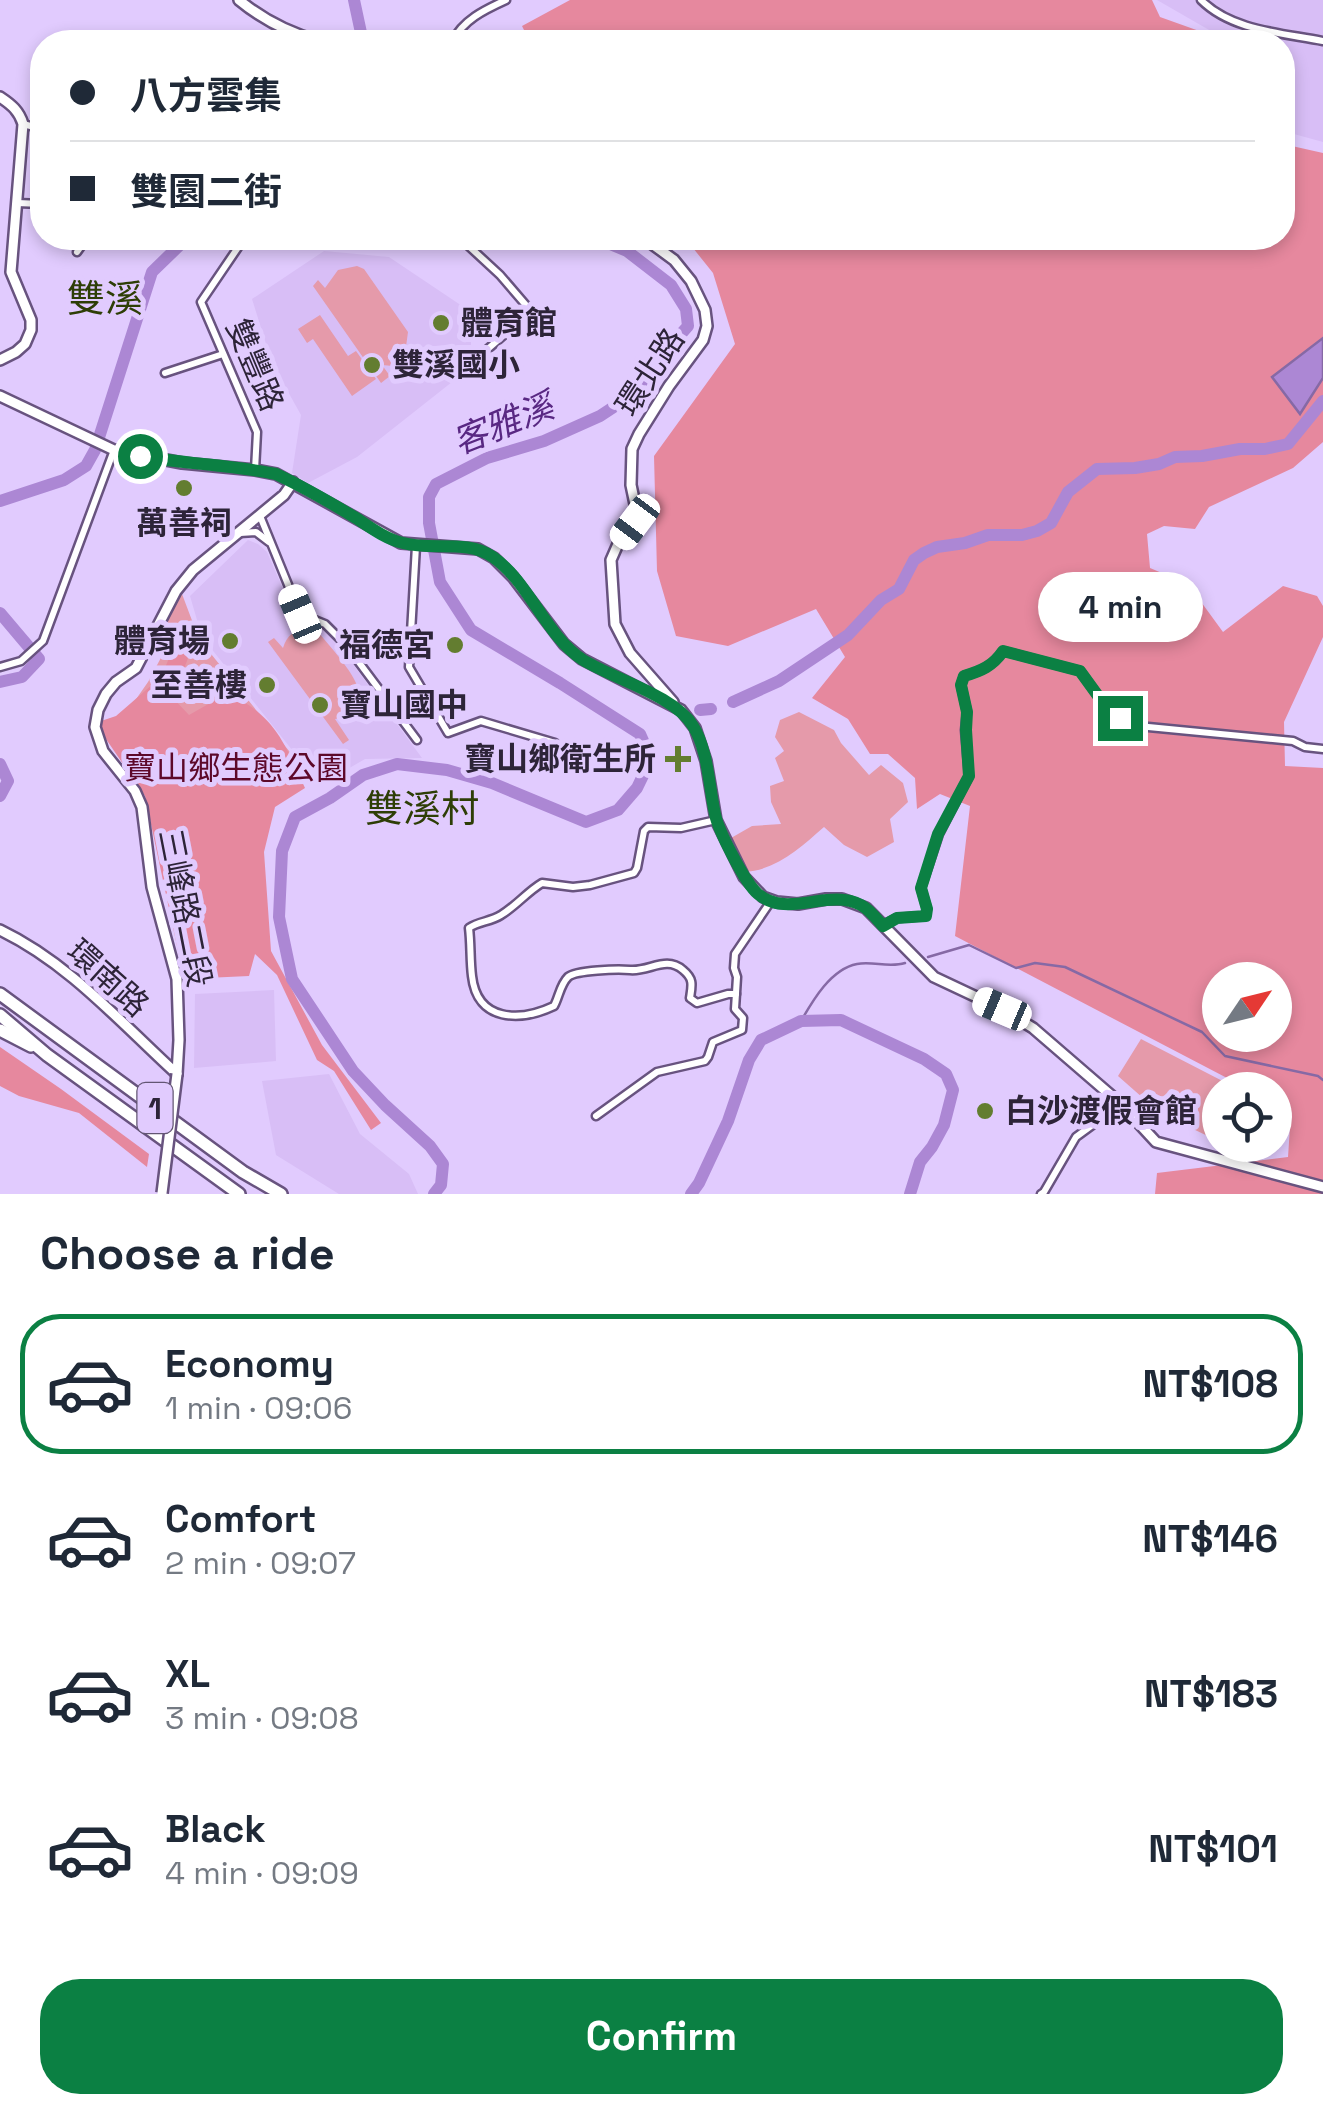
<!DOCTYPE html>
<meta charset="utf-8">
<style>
body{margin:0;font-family:"Space Grotesk","Noto Sans TC",sans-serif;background:#f6f6f7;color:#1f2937;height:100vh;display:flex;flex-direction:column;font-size:38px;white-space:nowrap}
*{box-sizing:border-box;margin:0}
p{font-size:32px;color:#747a83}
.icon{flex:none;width:55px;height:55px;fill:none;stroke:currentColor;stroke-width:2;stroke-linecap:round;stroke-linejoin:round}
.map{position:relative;height:1194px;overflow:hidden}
.details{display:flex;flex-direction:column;background:#fff;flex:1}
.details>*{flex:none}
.guide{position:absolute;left:30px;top:30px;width:1265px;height:220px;border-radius:40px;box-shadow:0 5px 15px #0003;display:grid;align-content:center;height:220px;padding:0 40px;background:#fff}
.needle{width:65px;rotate:55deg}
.tools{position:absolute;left:1202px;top:962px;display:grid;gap:20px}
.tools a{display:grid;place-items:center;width:90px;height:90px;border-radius:50%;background:#fff;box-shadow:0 5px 15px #0003;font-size:50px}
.end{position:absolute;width:45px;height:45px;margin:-22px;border:12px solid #0b8043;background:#fff;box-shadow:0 0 0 5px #fff}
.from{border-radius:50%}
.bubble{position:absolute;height:70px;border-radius:35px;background:#fff;box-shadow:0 5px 15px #0003;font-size:32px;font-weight:700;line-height:70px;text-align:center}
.car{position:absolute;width:30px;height:60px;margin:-30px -15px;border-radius:12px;box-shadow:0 0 8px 2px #0007;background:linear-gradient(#fff 24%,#345 0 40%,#fff 0 76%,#345 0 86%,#fff 0)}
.guide b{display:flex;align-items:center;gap:35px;height:95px;font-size:38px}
.guide b+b{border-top:2px solid #e0e1e3}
.guide i{width:25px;height:25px;background:#1f2937}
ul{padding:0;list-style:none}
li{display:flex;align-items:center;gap:30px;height:140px;margin:0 20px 15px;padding:0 20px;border:5px solid transparent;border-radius:40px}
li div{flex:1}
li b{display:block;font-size:38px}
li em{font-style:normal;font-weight:700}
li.active{border-color:#0b8043}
li>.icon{width:90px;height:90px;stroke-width:1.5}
h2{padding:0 40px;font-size:45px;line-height:120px}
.button{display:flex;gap:20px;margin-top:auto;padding:20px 40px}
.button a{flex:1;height:115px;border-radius:40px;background:#0b8043;color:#fff;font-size:40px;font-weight:700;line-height:115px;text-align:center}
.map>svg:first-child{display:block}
</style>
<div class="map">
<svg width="1323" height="1194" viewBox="0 0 1323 1194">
<rect width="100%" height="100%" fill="#e1cbfe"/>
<g fill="#d8bef6">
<path d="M1157 0H1323V142L1283 131 1282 42H1230Z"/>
<path d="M324 251 389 257 471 312V367L357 457 308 483 292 473 301 415 272 363 252 299Z"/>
<path d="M248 540 258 544 267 552 294 614 322 629 344 652 422 758 365 759 320 785 202 637 190 596Z"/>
<path d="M274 990 276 1061 194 1068 195 994Z"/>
<path d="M329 1074 360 1134 409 1174 418 1194H339L276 1155 262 1081Z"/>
</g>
<g fill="#e59aaa">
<path d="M357 266 364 269 408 332 405 354 393 366 382 365 390 376 381 383 313 286 318 280 325 288 338 270Z"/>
<path d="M320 315 348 356 356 351 376 379 352 396 313 339 307 343 298 329Z"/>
<path d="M182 594 199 639 310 777 272 805 125 715 148 682 172 637 166 619Z"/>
<path d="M308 629 318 632C335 653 394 712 335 719L349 740 343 744 268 642 274 638 283 648C287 635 294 630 308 629Z"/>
<path d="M799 712 834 730 841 743 869 775 881 765 903 783 908 802 890 819 894 842 867 857 844 845 824 827C800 848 777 870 744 872L731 838 752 826 781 824 771 802 770 786 784 781 775 758 784 751 775 737 780 720Z"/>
<path d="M1141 1039 1240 1090H1220V1142L1160 1113 1118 1076Z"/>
</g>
<g fill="#e6889e" fill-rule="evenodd">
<path d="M570 0H1152L1160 17 1230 42H530L522 26Z"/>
<path d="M1283 144 1323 153V442L1293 468 1209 507 1195 529 1164 526 1147 534 1150 568 1188 584 1223 632 1283 586 1317 596 1323 606V637L1284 722 1285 766 1323 768V1194H1155L1157 1173 1288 1157 1291 1112 1275 1103V1090H1250L955 936 970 806 940 794 917 809 915 778 888 754H870L848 719 812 698 845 657 816 609 728 646 676 636 657 571 654 456 735 344 713 273 685 238H1282ZM1220 980H1275V1035H1220Z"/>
<path d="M185 621C194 658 188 663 168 693L189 715 228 693C277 718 283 741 305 788L275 807 264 852 271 951 322 1045 381 1123 371 1130 334 1071 317 1060 277 975 255 954 249 976 184 979 145 796 95 723 116 716 161 677Z"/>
<path d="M0 1047 61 1089 149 1154 147 1167 79 1113 19 1096 0 1086Z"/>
</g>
<path fill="#ac87d4" stroke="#8669a5" stroke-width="2.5" d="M1323 338V378L1300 414 1272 377Z"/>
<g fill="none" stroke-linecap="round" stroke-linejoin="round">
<g stroke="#8669a5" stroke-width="2.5">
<path d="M928 957 969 945 1016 968 1035 963 1065 967 1202 1032 1225 1056 1318 1076 1323 1080"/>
<path d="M801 1021C813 1000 831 969 857 964 873 961 889 968 905 963"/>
</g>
<g stroke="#ac87d4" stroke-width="12">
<path d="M354 0 363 42"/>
<path d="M0 501 64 480 86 466 95 450 152 272 187 238"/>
<path d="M0 613 39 659 22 677 0 682"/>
<path d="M733 702 779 681 848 635 881 600 899 589 914 560 924 553 937 547 965 543 988 535H1022L1037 531 1051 523 1068 492 1097 469 1135 468 1159 464 1175 457 1202 456 1240 449H1265L1288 444 1323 401"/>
<path d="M700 710 711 709"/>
<path d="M0 764 8 781 0 796"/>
<path d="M434 1194 441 1185 443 1164 430 1146 385 1105 353 1071 292 979 279 917 282 851 295 817 330 798 363 775 397 764 447 770 492 783 586 822 618 810 637 788 651 759 640 734 560 683 471 630 440 582 429 523V497L436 484 487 458 544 441 600 416 638 391 666 351 688 326 686 309 671 285 627 251 596 238"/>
<path d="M691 1194 699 1183 728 1121 749 1060 761 1040 801 1021 841 1020 924 1059 946 1074 953 1090 944 1125 932 1147 920 1162 910 1194"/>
</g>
<defs>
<g id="street">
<path d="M1201 0C1232 31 1283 33 1323 41"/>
<path d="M452 42C463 20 484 10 506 0"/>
<path d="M23 124 42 129"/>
<path d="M17 203 42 204"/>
<path d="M249 238 239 246 201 302 257 432 255 470"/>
<path d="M460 238 500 275 531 311 473 362"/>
<path d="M77 252 87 238"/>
<path d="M165 373 223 354"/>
<path d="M260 516 300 614 325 624 346 645 417 740"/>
<path d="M240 533 256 532 269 542"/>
<path d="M416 546 409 667 448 733 481 721 555 743"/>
<path d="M0 667 21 661 43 641 114 450"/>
<path d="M716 820 681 828 648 827 644 831 637 868 634 873 590 885 573 887 542 883C527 892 516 906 501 915 490 922 479 921 469 928 471 944 470 960 472 976 477 1022 520 1022 554 1006 559 997 560 985 568 977 576 970 618 969 630 970 649 972 666 955 683 970 694 979 692 985 690 998L697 1003 728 994H736"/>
<path d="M883 925 897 918 925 916 927 909 921 888 939 834 969 776 965 730 967 712 961 685 964 676C981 671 993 666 1003 651L1080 671 1109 711 1138 726 1293 741 1305 747 1323 749"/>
<path d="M596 1116 657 1072 705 1061 708 1057 713 1042 742 1030 743 1018 735 1009 737 977 734 968 735 954 771 901"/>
<path d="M1041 1194 1044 1192 1076 1137 1121 1104"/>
</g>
<g id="secondary">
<path d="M239 0C262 19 292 34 321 42"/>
<path d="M0 97C12 105 19 111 23 124L11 272 31 320V330L25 344 16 352 0 360"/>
<path d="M639 238 648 241 674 260 691 281 705 310 707 326 703 340 669 386 639 434 632 449 631 485 636 509 635 522 618 544 611 560 615 624 630 653 673 702"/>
<path d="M0 396 114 450 182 463 255 470 276 474 401 543 478 549 494 558 513 577 564 644 582 659 681 710 695 728 706 761 716 820 744 877 763 897 777 902 798 904 826 899H842L866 908 934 977 1002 1009 1033 1028 1121 1104 1156 1142 1323 1187"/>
<path d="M0 930C69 963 121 1023 177 1074"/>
<path d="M177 1074 179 1040 177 979 152 887 142 807 135 791 103 751 95 727 98 710 106 694 116 682 136 668 176 591 193 570 284 495 293 482"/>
</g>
<g id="highway">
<path d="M0 994 243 1172 281 1194"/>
<path d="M0 1015 47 1055 239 1194"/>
<path d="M0 1030 31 1046"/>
</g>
</defs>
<use href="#street" stroke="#68537f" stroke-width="11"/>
<use href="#secondary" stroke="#68537f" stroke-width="14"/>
<use href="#highway" stroke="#68537f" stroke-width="16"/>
<use href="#street" stroke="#fff" stroke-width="6"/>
<use href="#secondary" stroke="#fff" stroke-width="9"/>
<use href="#highway" stroke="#fff" stroke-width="11"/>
<defs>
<path id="secondary-bridge" d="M162 1193 177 1074"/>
</defs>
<use href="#secondary-bridge" stroke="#68537f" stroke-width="14" stroke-linecap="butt"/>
<use href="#secondary-bridge" stroke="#fff" stroke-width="9"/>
</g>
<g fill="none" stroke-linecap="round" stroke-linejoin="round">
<path stroke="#0b8043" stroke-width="12" d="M140 456C186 464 232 465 276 474 304 487 331 503 356 518 371 528 386 539 403 543 432 551 467 539 493 557 530 583 545 635 583 660 614 679 675 696 693 726 708 749 709 787 715 814 718 830 745 883 758 894 788 919 828 888 861 905 870 910 876 918 883 926L897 918 926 916 927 909 921 888 938 834 969 776 966 730 967 712 961 685 964 676C981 671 993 666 1003 651L1080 671 1109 711 1120 718"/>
</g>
<g fill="#637d30" stroke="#e1cbfe" stroke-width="4">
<circle cx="441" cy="323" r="10"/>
<circle cx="372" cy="365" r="10"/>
<circle cx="184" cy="488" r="10"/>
<circle cx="230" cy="641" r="10"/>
<circle cx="455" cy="645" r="10"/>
<circle cx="267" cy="685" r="10"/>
<circle cx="320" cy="705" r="10"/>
<path d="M673 744h10v10h10v10h-10v10h-10v-10h-10v-10h10z"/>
<circle cx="985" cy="1111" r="10"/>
</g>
<g text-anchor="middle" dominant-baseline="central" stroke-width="10" stroke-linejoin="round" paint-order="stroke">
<rect fill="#e1cbfe" stroke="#635673" stroke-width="2.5" x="137.5" y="1083" width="35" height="50" rx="8"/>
<g font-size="30" font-weight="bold" fill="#2d2438">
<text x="155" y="1108">1</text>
</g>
<g font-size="32" font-weight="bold" fill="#2d2438" stroke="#e1cbfe" text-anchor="start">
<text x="461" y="323">體育館</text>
<text x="392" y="365">雙溪國小</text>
<text x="184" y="523" text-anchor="middle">萬善祠</text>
<text x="210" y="641" text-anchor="end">體育場</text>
<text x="435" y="645" text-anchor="end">福德宮</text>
<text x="247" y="685" text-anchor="end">至善樓</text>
<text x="340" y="705">寶山國中</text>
<text x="656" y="759" text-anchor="end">寶山鄉衛生所</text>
<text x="1005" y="1111">白沙渡假會館</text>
</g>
<g font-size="32" fill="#2d2438" stroke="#e1cbfe">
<text transform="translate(255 365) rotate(67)">雙豐路</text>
<text transform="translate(650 372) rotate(-57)">環北路</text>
<text transform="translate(185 908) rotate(79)">三峰路二段</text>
<text transform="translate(108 978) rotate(42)">環南路</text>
</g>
<g font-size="32" fill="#5d0829" stroke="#e1cbfe">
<text x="236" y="768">寶山鄉生態公園</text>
</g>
<g font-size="35" font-style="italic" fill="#592883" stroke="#e1cbfe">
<text transform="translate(503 424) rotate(-22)">客雅溪</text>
</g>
<g font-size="38" fill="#2e3e06" stroke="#e1cbfe">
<text x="105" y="299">雙溪</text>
<text x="422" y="809">雙溪村</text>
</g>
</g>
</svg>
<div class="tools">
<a><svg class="needle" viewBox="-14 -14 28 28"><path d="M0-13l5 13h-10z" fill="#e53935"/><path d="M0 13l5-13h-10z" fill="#747a83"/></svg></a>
<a><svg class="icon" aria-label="locate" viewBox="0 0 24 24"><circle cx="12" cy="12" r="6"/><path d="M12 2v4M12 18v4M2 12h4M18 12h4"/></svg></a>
</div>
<i class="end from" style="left:140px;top:456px"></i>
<i class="end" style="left:1120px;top:718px"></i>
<div class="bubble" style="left:1038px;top:572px;width:165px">4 min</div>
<i class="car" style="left:635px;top:522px;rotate:217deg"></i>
<i class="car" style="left:300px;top:614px;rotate:337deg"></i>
<i class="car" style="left:1002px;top:1009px;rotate:293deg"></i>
<div class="guide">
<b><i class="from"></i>八方雲集</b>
<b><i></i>雙園二街</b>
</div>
</div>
<section class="details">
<h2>Choose a ride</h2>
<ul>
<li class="active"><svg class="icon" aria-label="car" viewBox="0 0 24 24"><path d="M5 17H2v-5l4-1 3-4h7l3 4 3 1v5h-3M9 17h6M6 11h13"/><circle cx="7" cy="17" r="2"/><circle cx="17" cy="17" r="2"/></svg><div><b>Economy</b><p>1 min · 09:06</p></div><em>NT$108</em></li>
<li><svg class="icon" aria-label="car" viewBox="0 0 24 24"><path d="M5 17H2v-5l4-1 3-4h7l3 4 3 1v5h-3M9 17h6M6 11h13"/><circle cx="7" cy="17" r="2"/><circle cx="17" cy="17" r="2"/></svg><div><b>Comfort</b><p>2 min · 09:07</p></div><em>NT$146</em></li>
<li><svg class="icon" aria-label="car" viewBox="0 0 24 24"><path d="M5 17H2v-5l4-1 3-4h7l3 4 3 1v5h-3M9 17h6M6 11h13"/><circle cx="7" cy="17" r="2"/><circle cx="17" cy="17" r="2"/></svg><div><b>XL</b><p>3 min · 09:08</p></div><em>NT$183</em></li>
<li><svg class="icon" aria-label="car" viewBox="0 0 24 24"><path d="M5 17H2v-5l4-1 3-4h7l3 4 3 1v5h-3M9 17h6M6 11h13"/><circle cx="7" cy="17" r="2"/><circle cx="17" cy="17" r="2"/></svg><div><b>Black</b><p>4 min · 09:09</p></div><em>NT$101</em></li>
</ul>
<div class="button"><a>Confirm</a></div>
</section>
